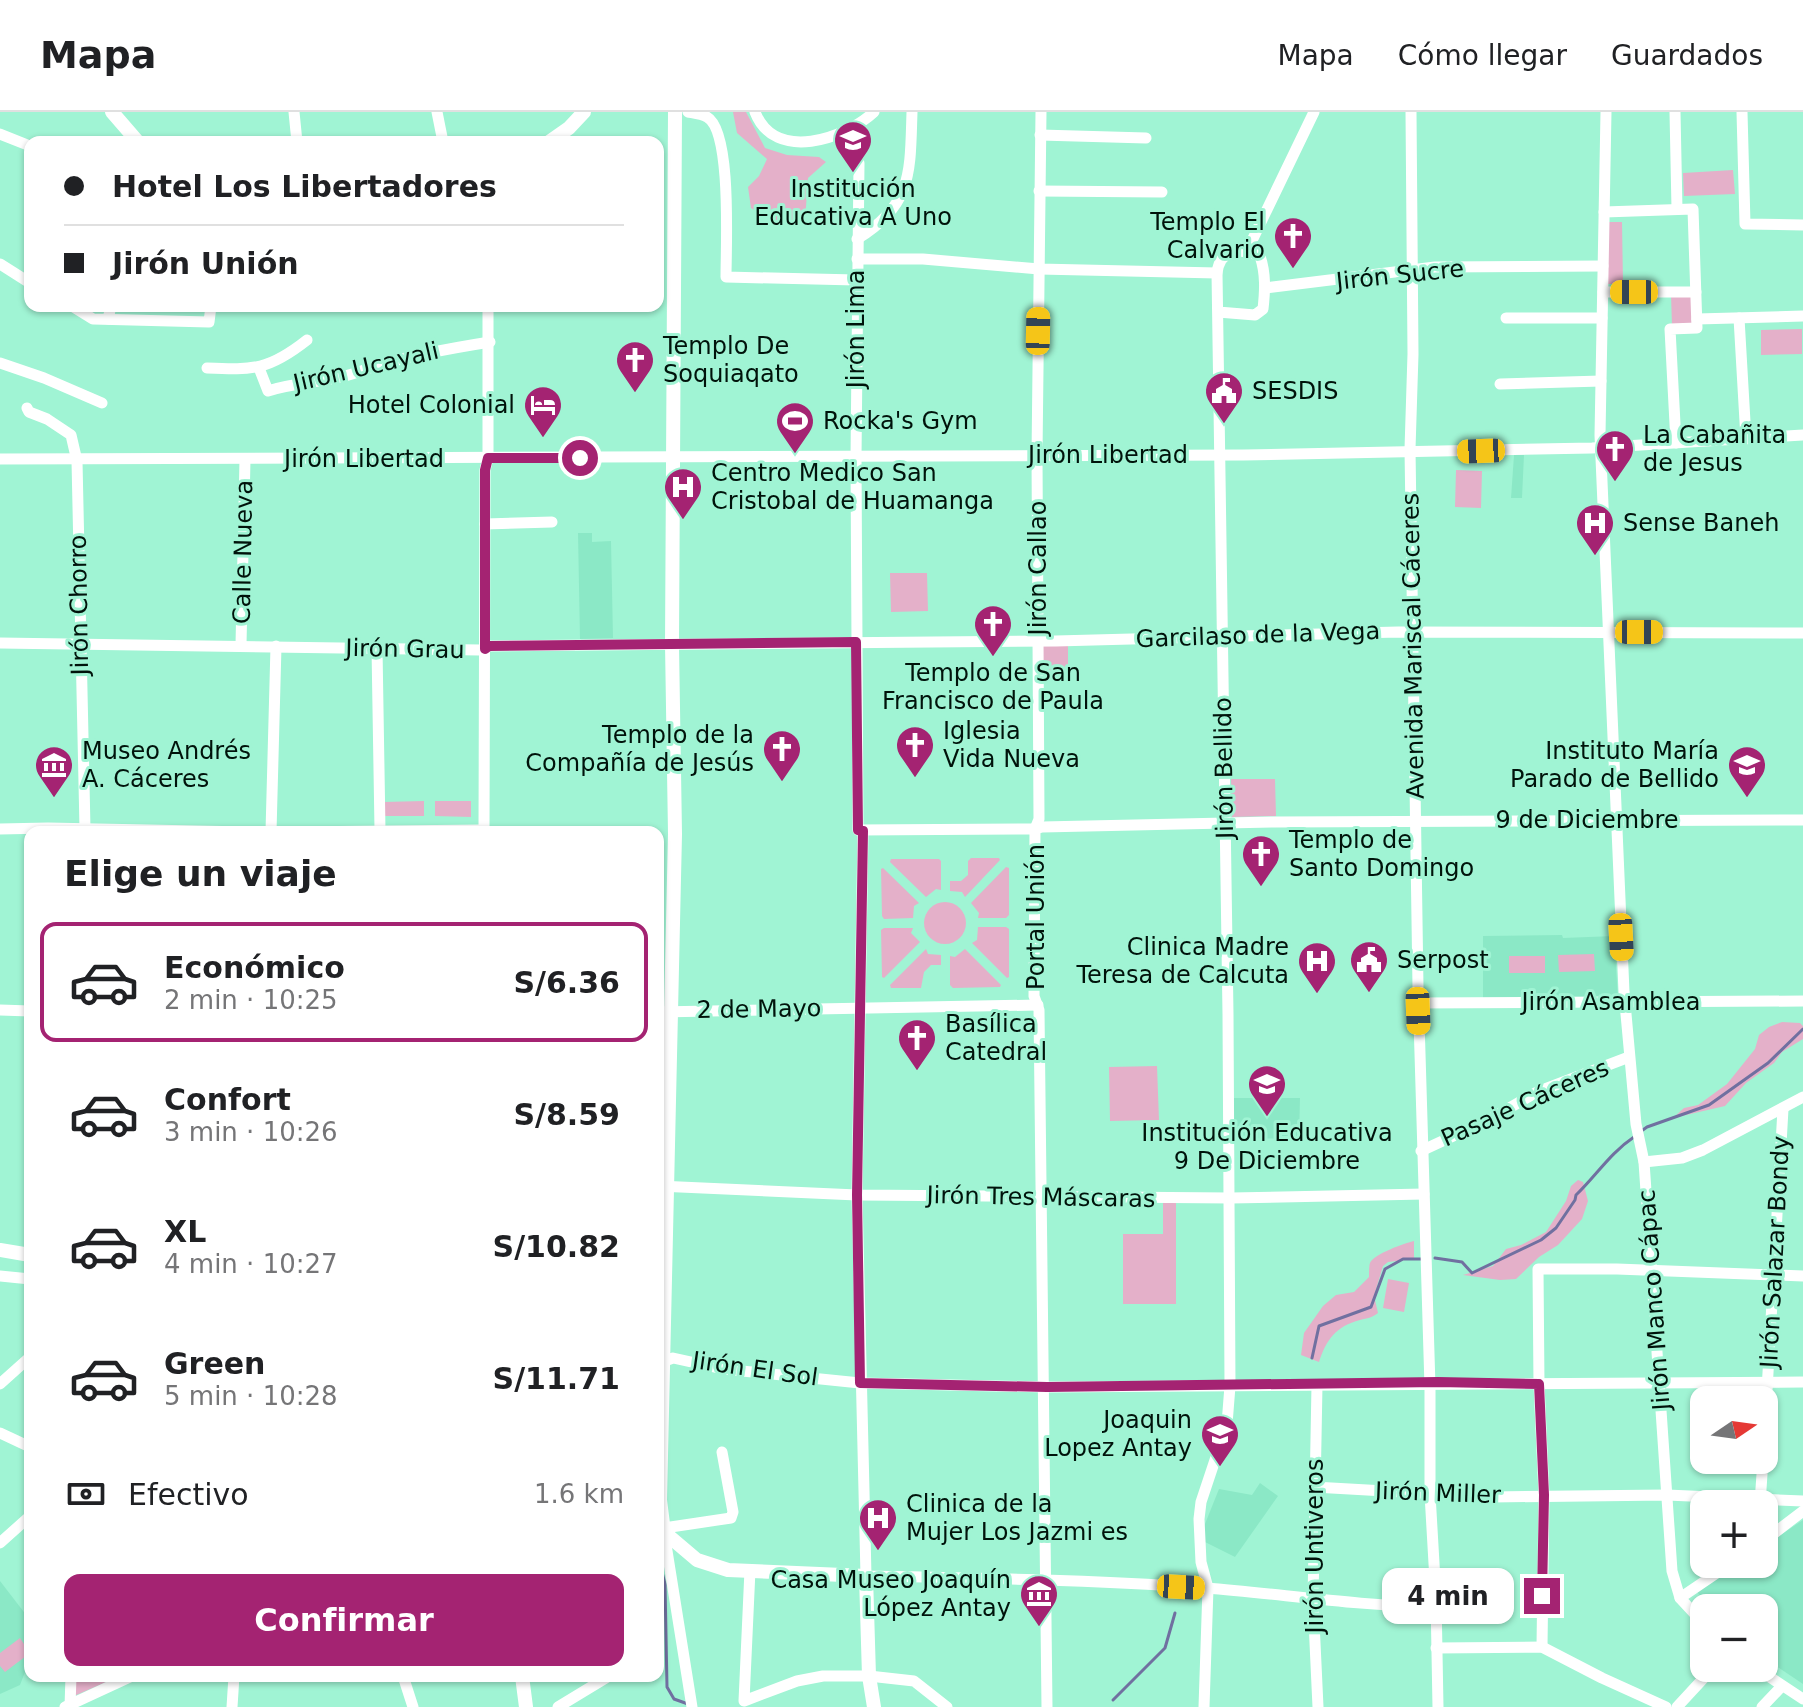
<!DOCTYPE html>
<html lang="es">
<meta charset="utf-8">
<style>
body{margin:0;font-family:"DejaVu Sans",sans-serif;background:#f6f6f6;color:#202124;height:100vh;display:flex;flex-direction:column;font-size:30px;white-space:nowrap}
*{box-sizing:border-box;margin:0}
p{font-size:26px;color:#757577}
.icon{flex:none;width:44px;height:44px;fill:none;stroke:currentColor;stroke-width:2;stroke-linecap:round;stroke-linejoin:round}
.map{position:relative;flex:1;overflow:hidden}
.panel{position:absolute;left:24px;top:714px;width:640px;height:856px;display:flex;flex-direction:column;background:#fff;border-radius:16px;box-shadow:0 2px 6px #0004}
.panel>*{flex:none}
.banner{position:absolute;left:24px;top:24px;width:640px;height:176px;border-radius:16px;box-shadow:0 2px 6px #0004;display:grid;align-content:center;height:176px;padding:0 40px;background:#fff}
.needle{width:52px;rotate:77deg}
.controls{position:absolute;left:1690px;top:1274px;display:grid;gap:16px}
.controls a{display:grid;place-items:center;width:88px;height:88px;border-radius:16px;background:#fff;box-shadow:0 2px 6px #0004;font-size:40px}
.end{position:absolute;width:36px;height:36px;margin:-18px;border:10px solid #a42372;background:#fff;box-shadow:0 0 0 4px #fff}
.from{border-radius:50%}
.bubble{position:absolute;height:56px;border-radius:16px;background:#fff;box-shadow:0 2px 6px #0004;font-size:26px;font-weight:600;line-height:56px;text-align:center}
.car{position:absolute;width:24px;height:48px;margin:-24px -12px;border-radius:10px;box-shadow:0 0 6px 2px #0007;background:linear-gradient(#f5c518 24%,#345 0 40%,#f5c518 0 76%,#345 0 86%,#f5c518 0)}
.banner b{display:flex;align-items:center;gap:28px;height:76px;font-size:30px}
.banner b+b{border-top:2px solid #e0e0e0}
.banner i{width:20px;height:20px;background:#202124}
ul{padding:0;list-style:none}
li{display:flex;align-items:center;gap:24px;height:120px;margin:0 16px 12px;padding:0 24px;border:4px solid transparent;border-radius:16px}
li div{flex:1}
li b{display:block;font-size:30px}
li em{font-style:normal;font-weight:600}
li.selected{border-color:#a42372}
li>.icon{width:72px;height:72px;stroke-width:1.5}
h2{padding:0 40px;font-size:36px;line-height:96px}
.pay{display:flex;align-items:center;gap:20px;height:88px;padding:0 40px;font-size:30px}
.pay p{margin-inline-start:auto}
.primary-button{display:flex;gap:16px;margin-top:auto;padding:16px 40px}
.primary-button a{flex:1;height:92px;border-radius:16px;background:#a42372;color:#fff;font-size:32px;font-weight:600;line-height:92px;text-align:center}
header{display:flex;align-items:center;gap:48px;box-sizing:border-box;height:112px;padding:0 40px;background:#fff;border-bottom:2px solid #e0e0e0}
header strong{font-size:38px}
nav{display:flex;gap:44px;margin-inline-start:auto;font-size:28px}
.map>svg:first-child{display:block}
</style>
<header>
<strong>Mapa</strong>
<nav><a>Mapa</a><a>Cómo llegar</a><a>Guardados</a></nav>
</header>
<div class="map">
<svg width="1803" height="1595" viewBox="0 0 1803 1595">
<rect width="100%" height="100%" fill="#a0f4d4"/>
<g fill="#8be8c6">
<path d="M1514 343H1524L1522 386H1511Z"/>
<path d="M578 421H592V430L611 429 613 526 580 527Z"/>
<path d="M1562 823 1563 826 1614 824 1618 886 1483 888V824Z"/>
<path d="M1234 986H1300L1299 1027 1234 1026Z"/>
<path d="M1260 1371 1278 1384 1235 1445 1199 1427 1219 1377 1252 1383Z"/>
<path d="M1803 1408V1572L1764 1546V1496H1711L1697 1480 1738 1452H1764V1434Z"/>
<path d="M0 1469 30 1508V1547L20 1573 0 1582Z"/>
</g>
<g fill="#e4b0c9">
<path d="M733 0H746L765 36 787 43 819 45 826 50 808 66 805 109 797 107 779 111C770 103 760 103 751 96L748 75 759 64 767 47 737 21Z"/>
<path d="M1733 58 1735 82 1684 84 1683 61Z"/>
<path d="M1606 110H1622L1623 172H1607Z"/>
<path d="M1671 182H1695L1696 215H1672Z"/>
<path d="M1802 217V242L1761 243V218Z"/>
<path d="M1456 358 1482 359 1481 396 1455 395Z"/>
<path d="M890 461H927L928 499 891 500Z"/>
<path d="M1068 530V564H1040L1041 531Z"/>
<path d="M1231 667H1275L1276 704 1232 705Z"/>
<path d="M424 689V704H383V690Z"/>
<path d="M435 689H471V705L435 704Z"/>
<path d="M971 746H999L1000 748 965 785 962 780 950 779V769H961L968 763V749Z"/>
<path d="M891 747H939L941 749V778L936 777 926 785 890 750Z"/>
<path d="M1006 755 1009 756V803L1006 806H978L979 801 971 791Z"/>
<path d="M883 756 919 791 914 794 913 806 884 807 882 804 881 757Z"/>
<circle cx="945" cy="811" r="21"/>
<path d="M978 815H1006L1009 817V865L1007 866 972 831 977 828Z"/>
<path d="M884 816H913L911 821 920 830 884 866 882 865 881 818Z"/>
<path d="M926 837 928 842 941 843V853H931L924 860 921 876H891L890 873Z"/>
<path d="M965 837 1001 873 1000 875 953 876 950 873V844L955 845Z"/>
<path d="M1594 842 1595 859 1559 860 1558 843Z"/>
<rect x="1509" y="844" width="36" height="17"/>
<path d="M1782 910 1800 911 1803 914V927L1782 940 1774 951 1746 971 1725 994 1673 1006 1684 996 1698 993 1727 972 1755 937 1759 923 1769 915Z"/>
<path d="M1157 954 1159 1008 1110 1009 1109 955Z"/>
<path d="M1578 1068 1583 1070 1588 1089 1582 1107 1558 1133 1539 1145 1516 1167 1500 1168 1463 1163 1493 1154 1506 1137 1521 1133 1546 1120 1566 1089 1571 1074Z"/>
<path d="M1163 1091H1176V1192H1123V1122H1163Z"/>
<path d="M1414 1129V1147L1388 1150 1383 1154 1374 1184 1378 1201C1371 1206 1368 1206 1360 1208 1336 1214 1326 1228 1319 1250L1301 1243 1304 1221 1323 1194 1336 1183 1354 1180 1369 1165C1369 1162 1369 1153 1370 1151 1374 1142 1405 1131 1414 1129Z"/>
<path d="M1388 1167 1409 1171 1404 1200 1383 1196Z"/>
<path d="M20 1526 30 1541 5 1560 0 1554V1541Z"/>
<path d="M75 1564H120L74 1584Z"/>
</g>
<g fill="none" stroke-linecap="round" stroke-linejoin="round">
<g stroke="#7070a0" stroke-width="3">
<path d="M1640 1020 1647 1015 1709 993 1768 951 1803 917"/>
<path d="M1435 1146 1462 1150 1472 1161 1541 1128 1556 1116 1575 1088 1576 1083C1596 1064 1610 1041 1634 1025"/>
<path d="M1312 1246 1319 1214 1371 1195 1385 1157 1403 1147H1422"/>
<path d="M658 1444 665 1472 667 1575 674 1587 688 1592"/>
<path d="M1113 1588 1165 1536 1175 1501"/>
</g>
<g stroke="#fff" stroke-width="11">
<path d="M294 0 297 30"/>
<path d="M437 0 443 30"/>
<path d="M688 0C693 1 702 2 707 5 732 19 726 134 726 165L856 168"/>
<path d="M755 0C775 51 845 27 874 0"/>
<path d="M1041 0 1037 343 1039 707 1035 717 1034 884 1039 898 1047 1595"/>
<path d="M1411 0 1413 242 1410 337 1418 875 1430 1275V1382L1436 1486 1438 1595"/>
<path d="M1606 0 1600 323 1624 880 1636 1012 1644 1050 1672 1459 1680 1486 1704 1512"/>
<path d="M1675 0 1677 97"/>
<path d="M1742 0 1745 112 1803 113"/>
<path d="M0 22 30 34"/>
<path d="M1040 23 1146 26"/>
<path d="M859 51 856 346 858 718 1035 717 1042 715 1275 710 1803 708"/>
<path d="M1039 79 1162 80"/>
<path d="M1604 100 1693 97 1697 216 1670 217 1676 331"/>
<path d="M857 127C913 93 910 60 912 0"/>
<path d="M1247 139 1314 0"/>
<path d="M857 147H923L1039 157 1217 161"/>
<path d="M0 152 30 171"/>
<path d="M1265 176 1435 155 1603 154"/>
<path d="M1603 180H1696"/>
<path d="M72 194 93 207 209 210 211 194"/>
<path d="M1506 206H1602"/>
<path d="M1739 206 1746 327"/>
<path d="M108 207 111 194"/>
<path d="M1697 207 1803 204"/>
<path d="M0 251 44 266 102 291"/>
<path d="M207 256C254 258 269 258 307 228"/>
<path d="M259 256 268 279C292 271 316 271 340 265 352 263 364 258 375 254 413 243 452 236 490 230"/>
<path d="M1500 272 1601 269"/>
<path d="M27 296 29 300 47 307 71 323 77 349 85 717"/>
<path d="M0 347 1244 343 1592 336 1803 323"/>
<path d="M485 412 552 410"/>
<path d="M0 531 480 538 489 534 1056 529 1398 520 1803 521"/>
<path d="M241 533 245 347"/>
<path d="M377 536 380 718"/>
<path d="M0 717 48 716 247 720"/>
<path d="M863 719 857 1083 866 1464C979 1466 1093 1468 1206 1476 1282 1482 1359 1494 1436 1495"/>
<path d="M271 720 276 534"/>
<path d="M289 720 484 718"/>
<path d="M484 720 485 358 488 346V194"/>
<path d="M1418 891 1803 889"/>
<path d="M0 898 30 899"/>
<path d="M658 900 1038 893"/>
<path d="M1421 1039 1492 1006 1537 980 1629 945"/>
<path d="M1644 1050 1682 1046 1703 1038 1803 985"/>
<path d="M658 1074 857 1083 1231 1086 1424 1082"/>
<path d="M0 1164 30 1167"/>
<path d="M659 1251 673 1246 723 1257 860 1271 1047 1275 1803 1270"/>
<path d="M0 1272 30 1245"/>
<path d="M1317 1273 1313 1488 1318 1595"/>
<path d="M0 1321 30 1335"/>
<path d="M1764 1331 1783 997"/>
<path d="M1314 1375 1491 1385 1667 1383 1803 1389"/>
<path d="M1760 1391 1763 1348"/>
<path d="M664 1416 731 1406 733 1400 722 1340"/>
<path d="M662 1420H664L692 1595"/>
<path d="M1764 1429 1803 1399"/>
<path d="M0 1431 30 1404"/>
<path d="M750 1458 744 1589 797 1569 823 1564H869L914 1569 947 1595"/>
<path d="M1680 1486 1730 1452"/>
<path d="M1542 1535 1544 1383 1539 1272 1538 1157H1617L1803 1164"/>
<path d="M1436 1536 1542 1535 1602 1566 1666 1595"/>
<path d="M1756 1556 1803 1587"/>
<path d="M403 1564 413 1595"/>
<path d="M65 1595 132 1564"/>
<path d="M70 1595 71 1564"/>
<path d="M232 1595 234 1564"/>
<path d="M558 1595 609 1564"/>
<path d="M1204 1595 1208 1476 1201 1450 1199 1407 1201 1390 1227 1312 1230 1274 1228 902 1217 161C1220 136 1240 136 1260 144 1266 162 1265 179 1263 197L1255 203 1218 200"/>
<path d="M1677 1595 1713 1556"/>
<path d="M1762 1595 1782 1574"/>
</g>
<g stroke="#fff" stroke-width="14">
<path d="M112 0 138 30"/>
<path d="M675 0 672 532 675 722 660 1388 664 1420 697 1448 728 1458 866 1464 869 1564 874 1595"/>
<path d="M549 30 569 16 584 0"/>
<path d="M0 1138 30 1143"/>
<path d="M522 1564 526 1595"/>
</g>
</g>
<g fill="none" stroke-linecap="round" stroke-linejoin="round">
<path stroke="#a42372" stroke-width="10" d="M580 346H488L485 358V537L489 534 856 530 858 718 863 719 857 1083 860 1271 1047 1275 1438 1270 1539 1272 1544 1383 1542 1484"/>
</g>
<defs>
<symbol id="school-pin" viewBox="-11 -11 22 30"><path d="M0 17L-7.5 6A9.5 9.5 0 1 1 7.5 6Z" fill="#a42372" stroke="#a0f4d4"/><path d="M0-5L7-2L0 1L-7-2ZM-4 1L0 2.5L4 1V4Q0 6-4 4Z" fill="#fff"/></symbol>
<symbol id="church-pin" viewBox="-11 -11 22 30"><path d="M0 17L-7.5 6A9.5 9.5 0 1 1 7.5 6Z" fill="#a42372" stroke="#a0f4d4"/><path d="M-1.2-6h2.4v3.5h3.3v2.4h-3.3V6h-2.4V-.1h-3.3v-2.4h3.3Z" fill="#fff"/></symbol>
<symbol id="civic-pin" viewBox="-11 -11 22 30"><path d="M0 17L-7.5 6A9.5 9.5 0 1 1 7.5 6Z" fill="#a42372" stroke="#a0f4d4"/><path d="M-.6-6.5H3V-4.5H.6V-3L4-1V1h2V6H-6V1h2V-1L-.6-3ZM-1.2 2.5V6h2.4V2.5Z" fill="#fff"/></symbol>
<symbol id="hotel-pin" viewBox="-11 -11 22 30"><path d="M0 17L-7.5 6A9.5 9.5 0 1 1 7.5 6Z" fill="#a42372" stroke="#a0f4d4"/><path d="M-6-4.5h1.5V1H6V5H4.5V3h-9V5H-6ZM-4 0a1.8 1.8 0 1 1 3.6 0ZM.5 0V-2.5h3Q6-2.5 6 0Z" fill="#fff"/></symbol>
<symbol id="stadium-pin" viewBox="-11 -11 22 30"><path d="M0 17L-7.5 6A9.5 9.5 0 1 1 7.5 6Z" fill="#a42372" stroke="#a0f4d4"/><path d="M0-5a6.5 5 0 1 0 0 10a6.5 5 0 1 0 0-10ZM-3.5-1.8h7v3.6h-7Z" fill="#fff"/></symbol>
<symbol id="hospital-pin" viewBox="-11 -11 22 30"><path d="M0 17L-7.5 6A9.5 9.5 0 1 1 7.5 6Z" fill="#a42372" stroke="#a0f4d4"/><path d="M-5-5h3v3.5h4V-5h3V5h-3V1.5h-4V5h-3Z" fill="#fff"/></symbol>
<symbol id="museum-pin" viewBox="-11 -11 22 30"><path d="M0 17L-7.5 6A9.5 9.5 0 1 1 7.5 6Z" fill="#a42372" stroke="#a0f4d4"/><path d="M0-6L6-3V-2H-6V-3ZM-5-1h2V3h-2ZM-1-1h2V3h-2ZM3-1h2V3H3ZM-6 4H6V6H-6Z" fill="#fff"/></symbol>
</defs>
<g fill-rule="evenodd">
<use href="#school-pin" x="831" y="6" width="44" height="60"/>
<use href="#church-pin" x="1271" y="102" width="44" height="60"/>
<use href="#church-pin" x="613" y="226" width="44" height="60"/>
<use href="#civic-pin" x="1202" y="257" width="44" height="60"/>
<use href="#hotel-pin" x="521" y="271" width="44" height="60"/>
<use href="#stadium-pin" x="773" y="287" width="44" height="60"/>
<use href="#church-pin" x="1593" y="315" width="44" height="60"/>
<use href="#hospital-pin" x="661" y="353" width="44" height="60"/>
<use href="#hospital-pin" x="1573" y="389" width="44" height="60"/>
<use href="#church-pin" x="971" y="490" width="44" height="60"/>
<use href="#church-pin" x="893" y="611" width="44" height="60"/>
<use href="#church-pin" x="760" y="615" width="44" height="60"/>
<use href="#museum-pin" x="32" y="631" width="44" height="60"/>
<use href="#school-pin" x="1725" y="631" width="44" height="60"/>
<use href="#church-pin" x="1239" y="720" width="44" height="60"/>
<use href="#civic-pin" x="1347" y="826" width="44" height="60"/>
<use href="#hospital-pin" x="1295" y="827" width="44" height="60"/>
<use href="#church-pin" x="895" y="904" width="44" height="60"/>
<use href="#school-pin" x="1245" y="950" width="44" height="60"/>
<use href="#school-pin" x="1198" y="1300" width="44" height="60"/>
<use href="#hospital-pin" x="856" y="1384" width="44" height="60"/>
<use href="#museum-pin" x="1017" y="1460" width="44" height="60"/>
</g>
<g text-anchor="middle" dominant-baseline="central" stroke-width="6" stroke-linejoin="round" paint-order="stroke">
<g font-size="24" fill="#00130b" stroke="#a0f4d4" text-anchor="start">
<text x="853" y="77" text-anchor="middle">Institución<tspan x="853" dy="28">Educativa A Uno</tspan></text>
<text x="1265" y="110" text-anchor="end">Templo El<tspan x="1265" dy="28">Calvario</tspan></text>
<text x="663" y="234">Templo De<tspan x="663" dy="28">Soquiaqato</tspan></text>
<text x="1252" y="279">SESDIS</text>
<text x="515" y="293" text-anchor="end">Hotel Colonial</text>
<text x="823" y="309">Rocka's Gym</text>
<text x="1643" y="323">La Cabañita<tspan x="1643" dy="28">de Jesus</tspan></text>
<text x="711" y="361">Centro Medico San<tspan x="711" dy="28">Cristobal de Huamanga</tspan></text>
<text x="1623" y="411">Sense Baneh</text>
<text x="993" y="561" text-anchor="middle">Templo de San<tspan x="993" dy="28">Francisco de Paula</tspan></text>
<text x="943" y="619">Iglesia<tspan x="943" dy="28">Vida Nueva</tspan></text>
<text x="754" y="623" text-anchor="end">Templo de la<tspan x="754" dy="28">Compañía de Jesús</tspan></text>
<text x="82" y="639">Museo Andrés<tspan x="82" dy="28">A. Cáceres</tspan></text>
<text x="1719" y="639" text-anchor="end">Instituto María<tspan x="1719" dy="28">Parado de Bellido</tspan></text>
<text x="1289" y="728">Templo de<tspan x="1289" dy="28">Santo Domingo</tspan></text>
<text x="1289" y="835" text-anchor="end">Clinica Madre<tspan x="1289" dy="28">Teresa de Calcuta</tspan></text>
<text x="1397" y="848">Serpost</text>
<text x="945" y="912">Basílica<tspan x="945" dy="28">Catedral</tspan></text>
<text x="1267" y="1021" text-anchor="middle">Institución Educativa<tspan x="1267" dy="28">9 De Diciembre</tspan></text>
<text x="1192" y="1308" text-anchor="end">Joaquin<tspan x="1192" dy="28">Lopez Antay</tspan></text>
<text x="906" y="1392">Clinica de la<tspan x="906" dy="28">Mujer Los Jazmi es</tspan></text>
<text x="1011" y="1468" text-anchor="end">Casa Museo Joaquín<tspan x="1011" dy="28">López Antay</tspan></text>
</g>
<g font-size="24" fill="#00130b" stroke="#a0f4d4">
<text transform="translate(1400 163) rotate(-6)">Jirón Sucre</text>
<text transform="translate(856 217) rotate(-90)">Jirón Lima</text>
<text transform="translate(366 255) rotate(-13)">Jirón Ucayali</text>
<text x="1108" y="343">Jirón Libertad</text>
<text x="364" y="347">Jirón Libertad</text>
<text transform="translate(243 440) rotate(-89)">Calle Nueva</text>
<text transform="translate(1038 456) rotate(-90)">Jirón Callao</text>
<text transform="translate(79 493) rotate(-91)">Jirón Chorro</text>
<text transform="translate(1258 523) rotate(-2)">Garcilaso de la Vega</text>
<text transform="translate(1413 534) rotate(-91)">Avenida Mariscal Cáceres</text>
<text transform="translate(405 537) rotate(1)">Jirón Grau</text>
<text transform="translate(1224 656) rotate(-91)">Jirón Bellido</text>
<text x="1587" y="708">9 de Diciembre</text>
<text transform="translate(1036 805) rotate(-90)">Portal Unión</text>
<text x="1611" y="890">Jirón Asamblea</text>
<text transform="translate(759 897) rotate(-1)">2 de Mayo</text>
<text transform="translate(1525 991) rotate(-24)">Pasaje Cáceres</text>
<text transform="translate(1041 1085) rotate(1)">Jirón Tres Máscaras</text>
<text transform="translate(1775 1140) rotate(-87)">Jirón Salazar Bondy</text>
<text transform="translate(1654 1188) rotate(-94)">Jirón Manco Cápac</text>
<text transform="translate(755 1257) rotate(8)">Jirón El Sol</text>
<text transform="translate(1438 1381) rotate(2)">Jirón Miller</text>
<text transform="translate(1315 1434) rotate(-90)">Jirón Untiveros</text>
</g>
</g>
</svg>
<div class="controls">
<a><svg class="needle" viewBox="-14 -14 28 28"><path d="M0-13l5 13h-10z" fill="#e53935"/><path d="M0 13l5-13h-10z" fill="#757577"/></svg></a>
<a>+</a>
<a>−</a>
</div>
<i class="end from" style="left:580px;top:346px"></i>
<i class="end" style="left:1542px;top:1484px"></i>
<div class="bubble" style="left:1382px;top:1456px;width:132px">4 min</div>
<i class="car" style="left:1634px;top:180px;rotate:270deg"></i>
<i class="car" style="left:1038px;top:219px;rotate:1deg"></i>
<i class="car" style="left:1481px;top:339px;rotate:268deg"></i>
<i class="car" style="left:1639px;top:520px;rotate:90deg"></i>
<i class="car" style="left:1621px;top:825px;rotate:177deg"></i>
<i class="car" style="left:1418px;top:899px;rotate:178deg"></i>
<i class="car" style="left:1181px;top:1475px;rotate:93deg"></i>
<div class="banner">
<b><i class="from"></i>Hotel Los Libertadores</b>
<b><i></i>Jirón Unión</b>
</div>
<section class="panel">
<h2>Elige un viaje</h2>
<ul>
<li class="selected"><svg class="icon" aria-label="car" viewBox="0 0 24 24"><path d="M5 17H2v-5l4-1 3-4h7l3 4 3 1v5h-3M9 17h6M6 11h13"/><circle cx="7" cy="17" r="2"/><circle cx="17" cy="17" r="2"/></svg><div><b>Económico</b><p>2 min · 10:25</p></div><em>S/6.36</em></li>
<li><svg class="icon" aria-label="car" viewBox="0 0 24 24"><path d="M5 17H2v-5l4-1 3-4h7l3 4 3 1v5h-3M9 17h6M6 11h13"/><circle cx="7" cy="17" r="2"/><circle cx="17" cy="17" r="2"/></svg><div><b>Confort</b><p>3 min · 10:26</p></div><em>S/8.59</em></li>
<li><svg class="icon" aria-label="car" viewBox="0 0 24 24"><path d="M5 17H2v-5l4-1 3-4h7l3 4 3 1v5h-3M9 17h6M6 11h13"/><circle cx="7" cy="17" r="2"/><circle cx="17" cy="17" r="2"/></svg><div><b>XL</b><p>4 min · 10:27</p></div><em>S/10.82</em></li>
<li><svg class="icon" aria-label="car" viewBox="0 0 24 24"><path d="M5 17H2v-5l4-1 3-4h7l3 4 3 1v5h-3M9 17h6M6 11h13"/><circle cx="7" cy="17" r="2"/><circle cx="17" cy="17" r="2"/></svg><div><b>Green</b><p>5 min · 10:28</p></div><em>S/11.71</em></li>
</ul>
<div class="pay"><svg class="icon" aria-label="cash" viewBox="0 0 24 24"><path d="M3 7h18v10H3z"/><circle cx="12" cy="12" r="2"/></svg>Efectivo<p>1.6 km</p></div>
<div class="primary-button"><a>Confirmar</a></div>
</section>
</div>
